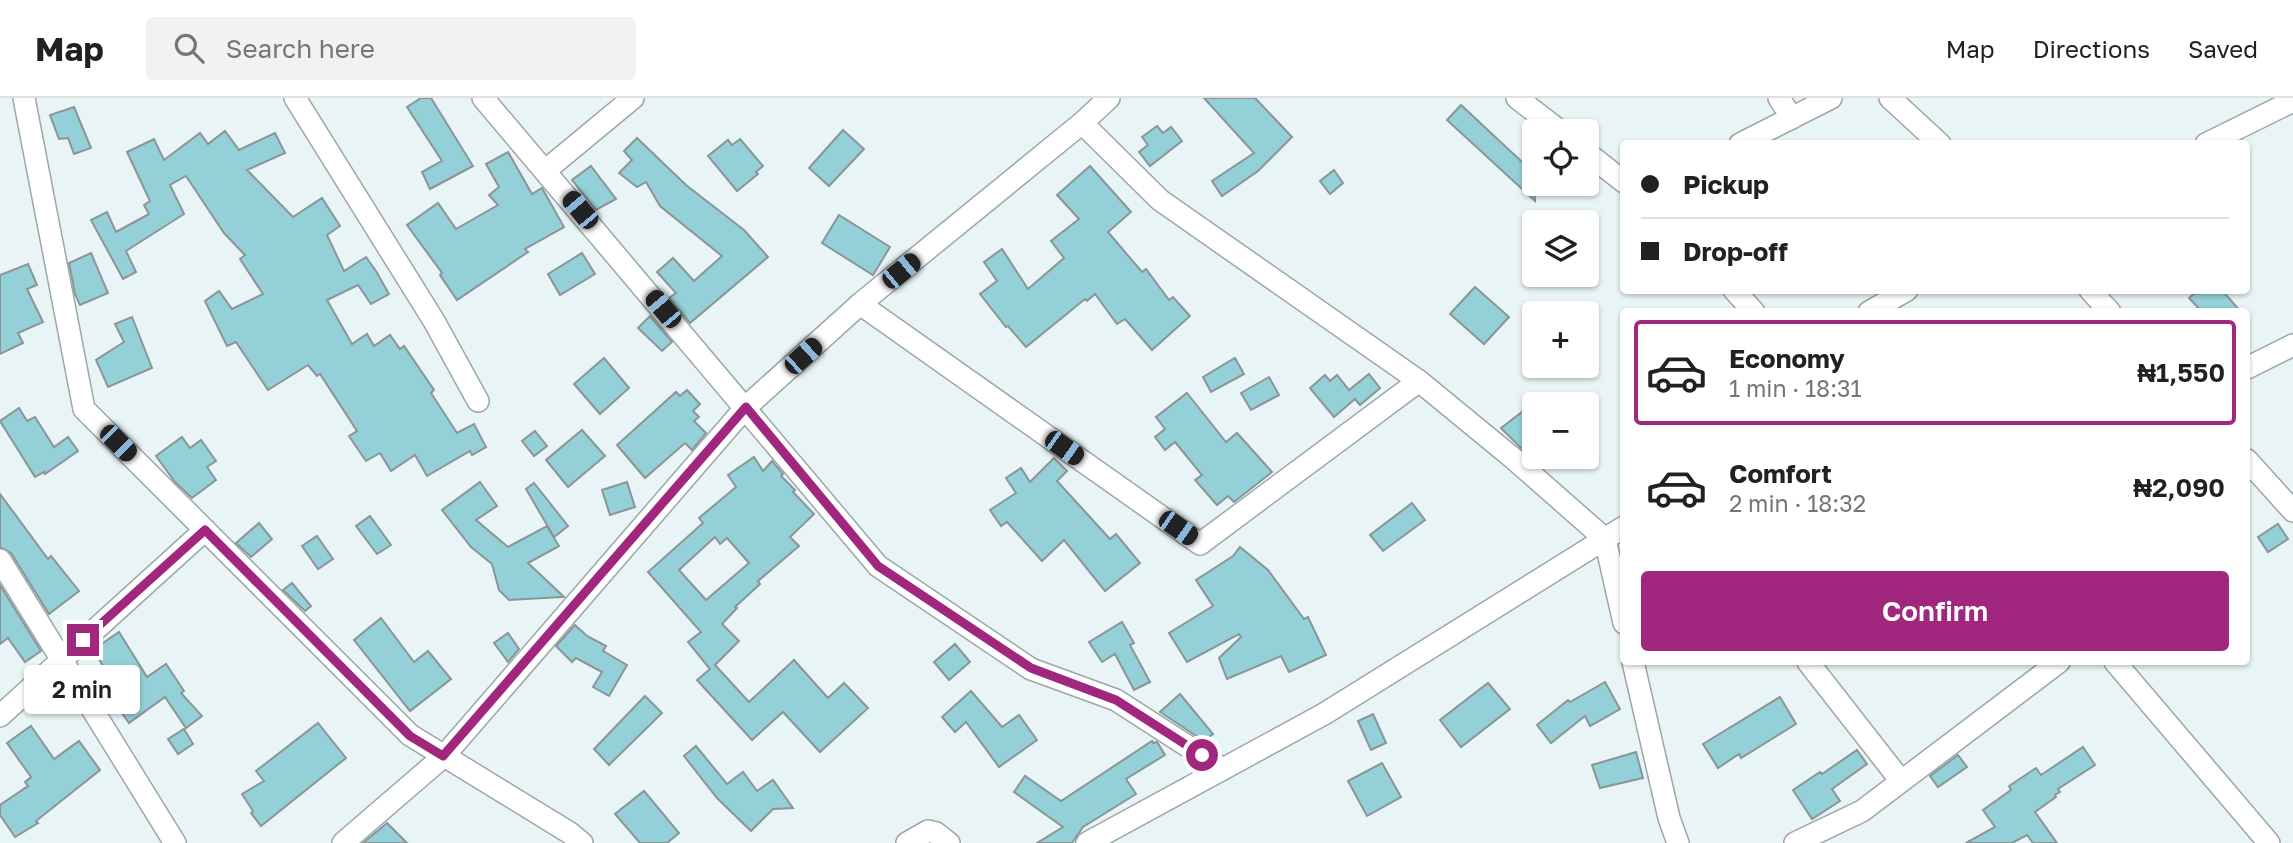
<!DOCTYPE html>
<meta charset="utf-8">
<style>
body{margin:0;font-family:"Golos Text",sans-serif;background:#f2f2f2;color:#202124;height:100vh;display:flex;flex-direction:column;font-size:26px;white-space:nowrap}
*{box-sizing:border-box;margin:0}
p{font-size:23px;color:#757577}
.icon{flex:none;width:38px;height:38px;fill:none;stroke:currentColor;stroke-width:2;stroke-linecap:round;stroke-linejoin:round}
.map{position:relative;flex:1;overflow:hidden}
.panel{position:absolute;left:1620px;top:210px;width:630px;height:357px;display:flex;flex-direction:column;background:#fff;border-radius:7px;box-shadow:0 2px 5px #0004}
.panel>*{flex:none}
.banner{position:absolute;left:1620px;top:42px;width:630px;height:154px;border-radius:7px;box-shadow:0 2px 5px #0004;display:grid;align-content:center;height:154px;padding:0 21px;background:#fff}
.tools{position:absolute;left:1522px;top:21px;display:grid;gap:14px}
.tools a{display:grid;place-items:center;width:77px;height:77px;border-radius:7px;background:#fff;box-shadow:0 2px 5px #0004;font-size:35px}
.end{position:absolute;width:32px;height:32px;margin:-16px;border:9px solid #a1277e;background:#fff;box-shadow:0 0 0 4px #fff}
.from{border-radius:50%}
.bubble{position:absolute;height:49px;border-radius:7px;background:#fff;box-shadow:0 2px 5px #0004;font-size:23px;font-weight:600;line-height:49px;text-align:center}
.car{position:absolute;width:21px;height:42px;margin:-21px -10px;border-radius:9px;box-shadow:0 0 5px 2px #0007;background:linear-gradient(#222 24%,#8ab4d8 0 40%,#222 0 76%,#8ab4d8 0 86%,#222 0)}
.banner b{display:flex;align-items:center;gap:24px;height:66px;font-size:26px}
.banner b+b{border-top:2px solid #e0e0e0}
.banner i{width:18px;height:18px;background:#202124}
ul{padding:12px 0 0;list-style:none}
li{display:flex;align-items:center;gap:21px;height:105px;margin:0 14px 10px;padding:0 7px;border:4px solid transparent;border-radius:7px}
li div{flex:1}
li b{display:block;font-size:26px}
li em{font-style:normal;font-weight:600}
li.on{border-color:#a1277e}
li>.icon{width:63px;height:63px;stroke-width:1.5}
.action{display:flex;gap:14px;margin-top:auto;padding:14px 21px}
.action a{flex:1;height:80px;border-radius:7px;background:#a1277e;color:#fff;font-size:28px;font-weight:600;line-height:80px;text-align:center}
header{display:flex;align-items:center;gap:42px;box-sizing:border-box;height:98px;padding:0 35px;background:#fff;border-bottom:2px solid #e0e0e0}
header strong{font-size:33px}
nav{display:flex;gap:38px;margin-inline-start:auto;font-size:24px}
.search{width:490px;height:63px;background:#f2f2f2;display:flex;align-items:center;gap:18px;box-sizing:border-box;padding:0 24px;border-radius:7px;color:#757577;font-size:26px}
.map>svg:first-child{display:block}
</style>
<header>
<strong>Map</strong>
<div class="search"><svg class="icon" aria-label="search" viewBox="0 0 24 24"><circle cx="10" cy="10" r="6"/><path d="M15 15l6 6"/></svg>Search here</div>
<nav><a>Map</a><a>Directions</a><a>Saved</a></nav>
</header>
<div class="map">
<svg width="2293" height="745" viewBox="0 0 2293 745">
<rect width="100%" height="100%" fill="#e8f4f5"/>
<g fill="#93d0d7" stroke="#8b9597" stroke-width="2" fill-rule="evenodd">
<path d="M421 0H431L473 68 430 91 422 74 442 63 407 9Z"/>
<path d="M1204 0H1255L1292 39 1258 73 1222 98 1212 83 1254 55Z"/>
<path d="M1461 7 1535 76V103L1447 22Z"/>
<path d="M74 9 91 50 74 56 68 40 59 41 50 17Z"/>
<path d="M1157 28 1163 35 1171 29 1182 43 1150 68 1139 54 1148 47 1142 39Z"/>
<path d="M843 32 864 51 829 88 809 70Z"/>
<path d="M225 33 239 52 275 35 285 55 247 72 293 119 322 100 340 128 327 137 344 173 366 159 376 173 389 196 371 206 358 187 327 202 352 246 367 236 374 248 390 237 400 251 404 248 434 292 431 295 457 335 474 326 486 349 472 357 470 353 427 378 415 357 391 373 380 355 366 363 349 338 357 333 320 276 317 278 308 267 268 292 236 244 227 248 205 203 219 193 232 211 263 196 240 161 245 157 224 135 186 78 170 87 184 116 126 153 136 174 123 181 91 122 107 114 116 134 149 116 144 107 150 103 127 54 154 41 164 62 200 35 208 46Z"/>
<path d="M637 40 686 87 744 132 768 159 690 225 669 200 676 195 657 174 673 160 694 183 722 158 660 108 646 84 637 89 619 75 632 62 624 53Z"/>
<path d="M740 41 763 68 756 74 758 76 737 93 708 58 728 42 732 47Z"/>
<path d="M508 54 532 96 542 90 564 129 525 151 528 154 457 202 440 177 442 175 407 127 438 105 456 131 498 107 489 97 499 89 486 66Z"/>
<path d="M591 68 616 101 596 112 572 82Z"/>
<path d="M1090 68 1131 114 1108 134 1142 174 1146 171 1169 202 1173 199 1190 218 1152 252 1125 221 1117 226 1095 196 1087 203 1085 201 1026 249 1008 228 1006 229 980 196 997 183 984 164 1002 151 1028 191 1064 160 1051 143 1079 121 1057 97Z"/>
<path d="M1334 72 1343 85 1330 96 1320 83Z"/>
<path d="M839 117 890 149 873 177 822 145Z"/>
<path d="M91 155 108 195 80 207 75 196 69 165Z"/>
<path d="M582 155 595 176 560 197 548 176Z"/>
<path d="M28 166 37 187 27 191 43 224 18 235 23 245 0 256V177Z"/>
<path d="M1475 189 1509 219 1484 246 1450 216Z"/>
<path d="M2198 192H2222L2241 214H2202L2189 200Z"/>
<path d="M650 218 672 244 662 253 638 230Z"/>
<path d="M132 219 152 270 108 289 96 262 124 244 115 226Z"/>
<path d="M604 260 629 290 600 316 574 286Z"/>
<path d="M1235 260 1244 276 1211 294 1203 279Z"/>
<path d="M1369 276 1380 290 1360 307 1355 301 1334 319 1310 290 1325 277 1330 283 1337 277 1349 292Z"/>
<path d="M1269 279 1279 297 1251 312 1241 295Z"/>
<path d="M687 292 700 306 693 313 699 319 694 323 706 335 692 352 685 345 645 380 617 347 676 294 680 298Z"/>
<path d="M1187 295 1226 344 1237 335 1272 374 1234 404 1228 398 1217 407 1195 382 1202 377 1175 344 1165 352 1155 339 1165 331 1156 319Z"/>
<path d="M1535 304V341L1522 351 1501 330Z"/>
<path d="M19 310 27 323 35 319 54 349 68 339 78 353 45 376 44 374 35 379 0 323Z"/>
<path d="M582 332 605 358 568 389 546 362Z"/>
<path d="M535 333 547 348 534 358 522 343Z"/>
<path d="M182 339 190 350 201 342 216 363 207 369 216 382 192 400 175 384 156 358Z"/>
<path d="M754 359 763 373 772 363 783 376 781 378 795 392 793 394 814 416 790 439 799 448 758 483 760 486 735 509 737 510 722 526 739 543 715 567 749 604 794 562 828 600 844 585 868 610 820 654 783 614 752 642 697 582 710 571 688 544 701 534 648 474 703 425 699 420 736 389 728 377ZM715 439 720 446 727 440 749 465 706 502 679 472Z"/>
<path d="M1054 360 1067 373 1057 383 1110 441 1116 436 1140 465 1105 493 1064 442 1042 463 1007 424 1001 428 990 412 1016 395 1006 380 1021 370 1030 384Z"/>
<path d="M480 384 497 408 476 422 508 449 547 428 559 448 528 465 564 499 509 502 499 492 492 466 471 449 442 412Z"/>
<path d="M627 384 635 409 610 417 602 392Z"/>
<path d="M534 385 568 428 554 439 526 391Z"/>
<path d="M0 396 48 461 51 458 79 493 49 516 11 455 0 449Z"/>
<path d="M1412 405 1425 422 1383 453 1370 437Z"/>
<path d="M370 418 391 447 377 456 356 428Z"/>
<path d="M259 425 272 441 251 459 236 445Z"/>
<path d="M2278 426 2288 441 2268 454 2258 439Z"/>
<path d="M317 438 333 461 318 471 302 448Z"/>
<path d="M1240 449 1268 472 1304 521 1308 519 1326 557 1289 574 1281 558 1227 581 1219 560 1241 539 1239 536 1187 564 1169 535 1213 508 1196 482 1233 458Z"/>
<path d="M292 485 311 508 305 513 283 492Z"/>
<path d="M0 487 41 553 25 564 8 540 0 546Z"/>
<path d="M381 520 414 564 428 553 451 581 410 613 354 542Z"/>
<path d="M1122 524 1134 545 1130 547 1150 584 1134 592 1115 556 1102 564 1089 544Z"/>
<path d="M575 527 587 538 606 548 603 553 627 567 609 598 593 589 602 574 576 560 572 564 556 548Z"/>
<path d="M119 534 147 579 166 566 184 593 181 595 202 618 186 630 165 599 129 625 119 611 127 606 93 552Z"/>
<path d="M508 535 519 551 508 564 494 545Z"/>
<path d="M955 546 970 564 949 582 934 564Z"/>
<path d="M1605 584 1620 611 1590 628 1585 618 1551 645 1537 627 1568 602 1570 604Z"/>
<path d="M1488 585 1510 611 1461 649 1440 622Z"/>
<path d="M971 593 1002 629 1019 617 1037 642 999 669 966 624 955 634 942 619Z"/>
<path d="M1180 596 1213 636 1204 643 1160 614Z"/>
<path d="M645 598 662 615 609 667 594 651Z"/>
<path d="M1780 599 1796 626 1741 660 1739 656 1718 670 1703 646Z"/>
<path d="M1373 616 1386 645 1371 652 1358 623Z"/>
<path d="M318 625 346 660 261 728 251 715 253 713 242 696 264 683 256 673Z"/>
<path d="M31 628 54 661 79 643 100 672 36 723 38 725 15 739 0 717V707L28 688 25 684 31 679 7 645Z"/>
<path d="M184 631 193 646 178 656 168 641Z"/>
<path d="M1152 643 1153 645 1157 644 1165 657 1126 681 1136 696 1083 729 1072 745H1037L1063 729 1014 694 1025 678 1061 703Z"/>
<path d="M696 648 727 686 743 674 757 693 773 682 793 710 773 711 751 733 717 700 684 658Z"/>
<path d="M2083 649 2095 667 2058 691 2060 694 2055 697 2056 699 2035 714 2057 745H2033L2027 737 2012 745H1966L1995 729 1983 712 2011 692 2009 688 2036 670 2041 677Z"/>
<path d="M1857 652 1867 666 1832 691 1840 703 1812 721 1793 692 1820 674 1822 676Z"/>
<path d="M1636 654 1643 680 1600 690 1592 667Z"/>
<path d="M1958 657 1967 669 1938 689 1930 678Z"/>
<path d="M1382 665 1401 699 1367 718 1348 683Z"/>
<path d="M644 693 679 735 667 745H640L615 716Z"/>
<path d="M387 725 407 745H363Z"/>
</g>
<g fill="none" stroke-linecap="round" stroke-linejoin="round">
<defs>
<g id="minor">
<path d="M24 0 84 311 410 637 570 735 582 745"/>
<path d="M295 0 434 223 478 303"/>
<path d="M483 0 878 468 1031 571 1116 602 1223 671"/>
<path d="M1109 0 1082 25 1160 102 1419 283 1514 361 1605 441 1624 525"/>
<path d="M1517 0 1560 33"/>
<path d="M1779 0 1792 20"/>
<path d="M1890 0 1940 46"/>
<path d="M1082 25 860 206 1200 446 1419 283"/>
<path d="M1740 46 1831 0"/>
<path d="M2206 46 2293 3"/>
<path d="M1587 55 1624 84"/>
<path d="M546 72 633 0"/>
<path d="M1734 192 1754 214"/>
<path d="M2090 192 2110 214"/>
<path d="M1869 214 1907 192"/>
<path d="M2247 270 2293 247"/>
<path d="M2247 362 2293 413"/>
<path d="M0 462 175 745"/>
<path d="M1633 564 1669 720 1678 745"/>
<path d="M1808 564 1901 683"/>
<path d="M2115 564 2269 745"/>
<path d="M0 618 205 432"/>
<path d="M343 745 444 658 746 309 860 206"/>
<path d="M907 745 928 733 936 735 949 745"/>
<path d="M1087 745 1324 616 1624 429"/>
<path d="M1795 745 1862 713 2059 564"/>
</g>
</defs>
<use href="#minor" stroke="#9ca7a8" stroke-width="24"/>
<use href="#minor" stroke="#fff" stroke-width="21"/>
</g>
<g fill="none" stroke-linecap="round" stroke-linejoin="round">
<path stroke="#a1277e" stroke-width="9" d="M83 542 205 432 410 638 443 658 746 309 878 468 1031 570 1116 602 1202 657"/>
</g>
</svg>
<div class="tools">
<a><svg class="icon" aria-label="locate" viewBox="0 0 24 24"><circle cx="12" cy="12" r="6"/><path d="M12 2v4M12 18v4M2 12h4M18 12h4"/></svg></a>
<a><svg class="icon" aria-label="layers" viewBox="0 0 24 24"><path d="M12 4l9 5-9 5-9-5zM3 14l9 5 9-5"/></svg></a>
<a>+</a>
<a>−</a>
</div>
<i class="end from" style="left:1202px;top:657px"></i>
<i class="end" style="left:83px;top:542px"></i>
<div class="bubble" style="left:24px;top:567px;width:116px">2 min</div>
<i class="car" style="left:580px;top:112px;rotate:320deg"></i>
<i class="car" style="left:901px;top:173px;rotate:51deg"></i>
<i class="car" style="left:663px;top:211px;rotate:320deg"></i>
<i class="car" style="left:803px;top:258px;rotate:48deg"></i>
<i class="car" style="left:118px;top:345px;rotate:135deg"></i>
<i class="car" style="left:1064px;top:350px;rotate:125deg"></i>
<i class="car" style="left:1178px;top:430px;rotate:125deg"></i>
<div class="banner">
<b><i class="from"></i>Pickup</b>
<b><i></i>Drop-off</b>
</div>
<section class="panel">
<ul>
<li class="on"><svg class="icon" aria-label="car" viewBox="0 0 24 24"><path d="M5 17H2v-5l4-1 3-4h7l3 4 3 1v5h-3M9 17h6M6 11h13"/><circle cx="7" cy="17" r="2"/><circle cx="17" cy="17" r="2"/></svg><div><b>Economy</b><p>1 min · 18:31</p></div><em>₦1,550</em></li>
<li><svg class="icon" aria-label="car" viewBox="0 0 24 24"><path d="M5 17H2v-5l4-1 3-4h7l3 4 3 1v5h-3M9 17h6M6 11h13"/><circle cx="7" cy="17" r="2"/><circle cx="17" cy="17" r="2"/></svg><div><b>Comfort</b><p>2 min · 18:32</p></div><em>₦2,090</em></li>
</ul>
<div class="action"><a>Confirm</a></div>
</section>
</div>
